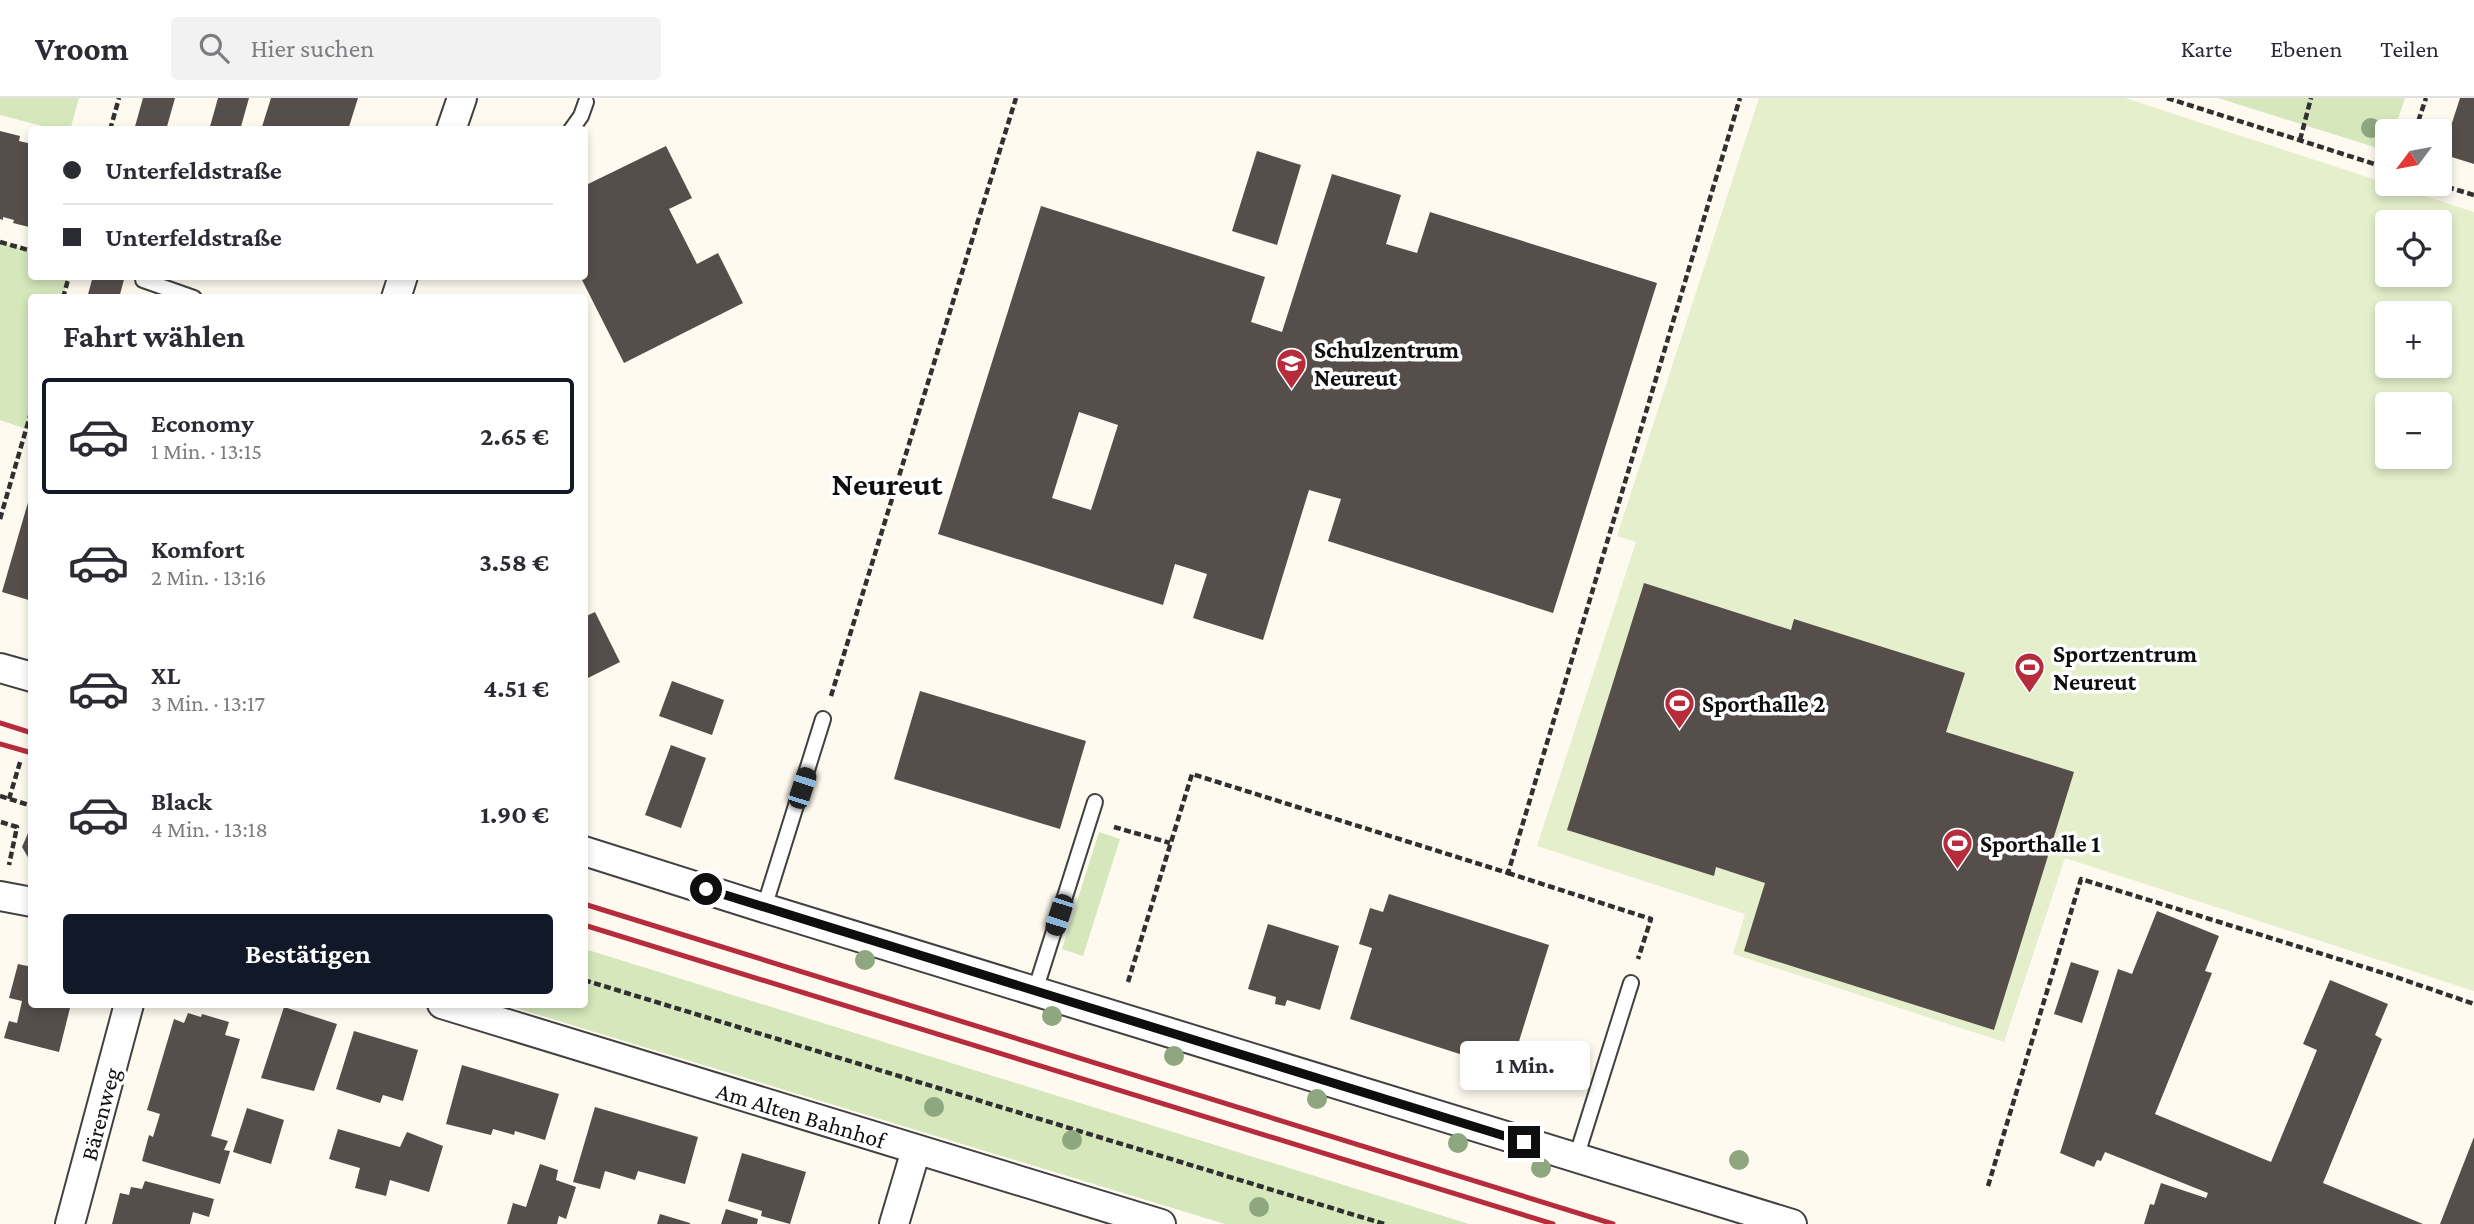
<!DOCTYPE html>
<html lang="de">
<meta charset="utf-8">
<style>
body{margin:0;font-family:"Crimson Pro",serif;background:#f2f2f3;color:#2b2b33;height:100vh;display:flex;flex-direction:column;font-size:26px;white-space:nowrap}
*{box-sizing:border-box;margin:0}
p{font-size:23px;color:#7c7c81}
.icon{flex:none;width:38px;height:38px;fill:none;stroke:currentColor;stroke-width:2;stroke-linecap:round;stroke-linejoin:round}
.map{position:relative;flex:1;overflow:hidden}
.sheet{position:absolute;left:28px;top:196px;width:560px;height:714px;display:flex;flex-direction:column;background:#fff;border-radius:7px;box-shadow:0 4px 10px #0003}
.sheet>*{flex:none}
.hud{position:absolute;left:28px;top:28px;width:560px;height:154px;border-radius:7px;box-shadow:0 4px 10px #0003;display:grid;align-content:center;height:154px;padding:0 35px;background:#fff}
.needle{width:46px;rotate:238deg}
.controls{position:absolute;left:2375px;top:21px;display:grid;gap:14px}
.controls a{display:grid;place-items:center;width:77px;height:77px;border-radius:7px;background:#fff;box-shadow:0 4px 10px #0003;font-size:35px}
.end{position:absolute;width:32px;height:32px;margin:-16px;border:9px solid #0e0e0e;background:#fff;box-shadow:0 0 0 4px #fff}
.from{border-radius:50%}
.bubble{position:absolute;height:49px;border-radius:7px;background:#fff;box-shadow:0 4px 10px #0003;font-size:23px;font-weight:700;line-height:49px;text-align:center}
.car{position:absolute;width:21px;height:42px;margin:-21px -10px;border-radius:9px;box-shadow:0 0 5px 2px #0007;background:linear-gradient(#222 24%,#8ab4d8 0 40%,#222 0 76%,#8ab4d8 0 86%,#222 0)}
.hud b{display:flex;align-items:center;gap:24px;height:66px;font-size:26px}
.hud b+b{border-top:2px solid #e1e1e2}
.hud i{width:18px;height:18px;background:#2b2b33}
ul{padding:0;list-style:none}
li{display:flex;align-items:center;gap:21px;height:116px;margin:0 14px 10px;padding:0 21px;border:4px solid transparent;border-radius:7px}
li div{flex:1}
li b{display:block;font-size:26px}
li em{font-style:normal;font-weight:700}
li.current{border-color:#111827}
li>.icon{width:63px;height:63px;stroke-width:1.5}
h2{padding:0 35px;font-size:32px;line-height:84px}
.primary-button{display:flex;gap:14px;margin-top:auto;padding:14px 35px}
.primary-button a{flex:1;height:80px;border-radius:7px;background:#111827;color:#fff;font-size:28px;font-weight:700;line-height:80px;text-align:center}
header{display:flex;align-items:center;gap:42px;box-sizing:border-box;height:98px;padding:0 35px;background:#fff;border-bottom:2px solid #e1e1e2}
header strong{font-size:33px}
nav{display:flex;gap:38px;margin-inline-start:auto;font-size:24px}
.search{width:490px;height:63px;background:#f2f2f3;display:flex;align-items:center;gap:18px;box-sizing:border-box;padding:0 24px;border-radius:7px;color:#7c7c81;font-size:26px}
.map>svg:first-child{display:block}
</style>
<header>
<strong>Vroom</strong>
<div class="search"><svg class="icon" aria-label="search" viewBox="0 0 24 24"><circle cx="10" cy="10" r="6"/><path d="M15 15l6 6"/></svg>Hier suchen</div>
<nav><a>Karte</a><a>Ebenen</a><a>Teilen</a></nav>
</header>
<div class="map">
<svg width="2474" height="1126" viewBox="0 0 2474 1126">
<rect width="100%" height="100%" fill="#fefaef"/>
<g fill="#d5e7bb">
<path d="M0 0H79L70 32 54 31 0 17Z"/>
<path d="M2218 0H2405L2394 33H2387V53Z"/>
<path d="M0 144 31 153 32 178 69 179 63 199 32 200V311L26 331 0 322Z"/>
<path d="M1099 734 1120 741 1083 858 1062 851Z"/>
<path d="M585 851 1469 1126H1225L506 907 584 906Z"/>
</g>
<path fill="#e5efcc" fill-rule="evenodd" d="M1759 0H2125L2474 114V893L2065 760 2004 944 1733 856 1745 816 1537 748 1636 444 1617 438ZM2387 124H2440V177H2387ZM2387 215H2440V268H2387ZM2387 306H2440V359H2387Z"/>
<g fill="#564e4b" fill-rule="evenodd">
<path d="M143 0H175L166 32H134Z"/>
<path d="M218 0H249L240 32H209Z"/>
<path d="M271 0H358L348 32H261Z"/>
<path d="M2460 0H2474V66L2442 56Z"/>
<path d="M0 33 20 38 19 43 32 46V126L29 129 13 125 14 122 3 119V122L0 121Z"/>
<path d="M666 48 692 100 669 111 697 166 718 155 743 205 624 265 580 178H584V88Z"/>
<path d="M1257 53 1301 67 1277 147 1232 133Z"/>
<path d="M1332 76 1401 97 1386 146 1417 155 1430 114 1657 185 1553 515 1328 443 1341 401 1309 392 1263 542 1193 520 1207 476 1175 466 1163 507 938 436 1041 108 1265 179 1251 224 1282 234ZM1079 314 1118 327 1091 412 1052 400Z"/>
<path d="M93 178H125L119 200H87Z"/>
<path d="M31 394H32V503L2 494Z"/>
<path d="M1644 485 1791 532 1794 521 1965 575 1946 634 2074 674 1994 932 1744 853 1765 785 1716 769 1714 778 1567 732Z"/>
<path d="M595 514 620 564 584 582V519Z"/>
<path d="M672 583 724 602 712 637 659 618Z"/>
<path d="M920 593 1086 643 1060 731 894 681Z"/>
<path d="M671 647 706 660 681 730 645 717Z"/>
<path d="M32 726V762L29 761 22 749Z"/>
<path d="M1389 796 1549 847 1510 972 1350 921 1372 850 1359 846 1370 810 1383 814Z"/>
<path d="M2157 813 2219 838 2205 873 2212 875 2155 1016 2271 1064 2317 952 2303 946 2330 882 2388 906 2375 937 2382 941 2323 1085 2423 1126H2144L2150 1106 2154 1107 2161 1085 2206 1100 2208 1095 2105 1054 2101 1063 2097 1062 2094 1069 2060 1055 2118 871 2132 876Z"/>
<path d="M1268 826 1339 848 1320 912 1287 902 1285 908 1275 906 1276 899 1248 891Z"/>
<path d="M2071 864 2099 873 2082 925 2054 916Z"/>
<path d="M18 866 32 869V906H71L59 954 4 940 9 923 17 925 22 903 9 900Z"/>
<path d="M284 909 337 926 314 993 261 980Z"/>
<path d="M188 915 201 919 202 916 229 924 225 937 240 941 211 1038 228 1043 224 1052 230 1053 220 1086 142 1063 149 1037 153 1039 160 1016 147 1012 174 921 184 925Z"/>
<path d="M354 933 418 952 403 1003 383 997 380 1005 336 991Z"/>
<path d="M462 967 559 996 545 1042 515 1033 514 1037 493 1031 491 1037 446 1026Z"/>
<path d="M595 1009 698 1039 685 1086 638 1073 635 1082 605 1073 600 1091 573 1084Z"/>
<path d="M247 1010 284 1022 271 1066 233 1054Z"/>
<path d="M338 1031 400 1049 407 1034 443 1048 429 1094 390 1082 386 1098 355 1090 360 1070 329 1061Z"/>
<path d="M2474 1039V1126H2440Z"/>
<path d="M742 1055 806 1074 790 1126 761 1118 762 1113 728 1103Z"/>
<path d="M540 1066 558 1072 556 1082 576 1089 566 1121 559 1118 557 1126H507L513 1105 526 1109Z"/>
<path d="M145 1083 214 1101 209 1119 193 1114 190 1126H112L120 1095 129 1097 131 1089 142 1091Z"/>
<path d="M726 1111 758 1121 757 1126H721Z"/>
<path d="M660 1116 690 1125V1126H657Z"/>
</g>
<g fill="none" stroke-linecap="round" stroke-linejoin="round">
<defs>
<g id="lane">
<path d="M571 32 581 18 586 4"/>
<path d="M143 182 194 200"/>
<path d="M764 810 823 621"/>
<path d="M1035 893 1095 704"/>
<path d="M1576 1060 1631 885"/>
</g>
<g id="street">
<path d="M451 32 462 0"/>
<path d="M396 200 403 178"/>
<path d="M0 570 32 579"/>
<path d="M584 753 764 810 1792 1126"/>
<path d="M0 798 32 804"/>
<path d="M442 906 1161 1126"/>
<path d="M70 1126 129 906"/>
<path d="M894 1126 916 1052"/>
</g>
</defs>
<use href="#lane" stroke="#414141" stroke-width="18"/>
<use href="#street" stroke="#414141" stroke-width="32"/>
<g stroke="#303030" stroke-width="4.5" stroke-dasharray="7 3.5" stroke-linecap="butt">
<path d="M2167 0 2387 70"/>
<path d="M110 32 119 0"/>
<path d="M2415 33 2426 0"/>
<path d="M2300 42 2311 0"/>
<path d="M2437 86 2474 97"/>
<path d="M0 144 32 153"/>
<path d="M63 200 69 178"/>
<path d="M0 421 32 311"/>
<path d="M831 598 1016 0"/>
<path d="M0 698 32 708"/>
<path d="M9 701 21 661"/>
<path d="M1 724 17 729 9 767"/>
<path d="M1114 729 1170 745"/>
<path d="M1508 775 1651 821 1638 861"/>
<path d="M584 882 1384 1126"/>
<path d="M1128 884 1192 676 1508 775 1740 0"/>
<path d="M1988 1088 2081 781 2393 878 2474 906"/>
</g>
<use href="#lane" stroke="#fff" stroke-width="14"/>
<use href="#street" stroke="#fff" stroke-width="28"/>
<g stroke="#b72c3c" stroke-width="5">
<path d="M0 625 32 635"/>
<path d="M0 646 32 655"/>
<path d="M584 806 1613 1126"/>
<path d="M584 827 1553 1126"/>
</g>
</g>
<g fill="#8ea77e">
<circle cx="2371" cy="30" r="10"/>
<circle cx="865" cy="862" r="10"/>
<circle cx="1052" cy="918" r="10"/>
<circle cx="1174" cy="958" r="10"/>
<circle cx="1317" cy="1001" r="10"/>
<circle cx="934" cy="1009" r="10"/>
<circle cx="1072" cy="1042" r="10"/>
<circle cx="1458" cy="1045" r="10"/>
<circle cx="1739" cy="1062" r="10"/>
<circle cx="1541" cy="1070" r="10"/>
<circle cx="1259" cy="1109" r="10"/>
</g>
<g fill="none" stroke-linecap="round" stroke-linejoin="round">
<path stroke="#0e0e0e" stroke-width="9" d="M706 791 1524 1044"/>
</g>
<defs>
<symbol id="school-pin" viewBox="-11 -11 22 30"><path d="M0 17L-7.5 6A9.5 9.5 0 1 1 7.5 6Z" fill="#b72c3c" stroke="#fff"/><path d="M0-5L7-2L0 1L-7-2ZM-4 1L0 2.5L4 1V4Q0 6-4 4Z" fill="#fff"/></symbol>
<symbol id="stadium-pin" viewBox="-11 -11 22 30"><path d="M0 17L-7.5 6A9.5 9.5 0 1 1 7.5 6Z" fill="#b72c3c" stroke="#fff"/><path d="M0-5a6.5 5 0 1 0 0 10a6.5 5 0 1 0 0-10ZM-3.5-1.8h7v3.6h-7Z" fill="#fff"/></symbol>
</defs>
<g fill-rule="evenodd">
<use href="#school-pin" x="1274" y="248" width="35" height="47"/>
<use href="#stadium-pin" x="2012" y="552" width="35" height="47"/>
<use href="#stadium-pin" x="1662" y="588" width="35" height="47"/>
<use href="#stadium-pin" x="1940" y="728" width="35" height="47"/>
</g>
<g text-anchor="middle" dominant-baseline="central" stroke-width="7" stroke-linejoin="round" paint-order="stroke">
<g font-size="24" font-weight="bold" fill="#0e0e0e" stroke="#fff" text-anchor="start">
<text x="1314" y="251">Schulzentrum<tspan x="1314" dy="28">Neureut</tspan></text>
<text x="2053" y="555">Sportzentrum<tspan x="2053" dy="28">Neureut</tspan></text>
<text x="1702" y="605">Sporthalle 2</text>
<text x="1980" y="745">Sporthalle 1</text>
</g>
<g font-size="24" fill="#0e0e0e" stroke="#fff">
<text transform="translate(100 1016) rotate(-75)">Bärenweg</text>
<text transform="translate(801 1017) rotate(17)">Am Alten Bahnhof</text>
</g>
<g font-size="32" font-weight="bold" fill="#0e0e0e" stroke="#fff">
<text x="887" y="386">Neureut</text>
</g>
</g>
</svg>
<div class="controls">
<a><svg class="needle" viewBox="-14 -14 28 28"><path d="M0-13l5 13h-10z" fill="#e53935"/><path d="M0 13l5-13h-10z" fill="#7c7c81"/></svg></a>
<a><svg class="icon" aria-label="locate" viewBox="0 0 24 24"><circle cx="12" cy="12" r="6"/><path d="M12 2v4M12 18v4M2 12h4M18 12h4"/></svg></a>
<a>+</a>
<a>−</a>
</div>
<i class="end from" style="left:706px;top:791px"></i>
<i class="end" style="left:1524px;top:1044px"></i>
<div class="bubble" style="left:1460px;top:943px;width:130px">1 Min.</div>
<i class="car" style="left:802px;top:690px;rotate:18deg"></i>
<i class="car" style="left:1059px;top:817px;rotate:198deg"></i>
<div class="hud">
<b><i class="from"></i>Unterfeldstraße</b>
<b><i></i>Unterfeldstraße</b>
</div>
<section class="sheet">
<h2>Fahrt wählen</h2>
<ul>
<li class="current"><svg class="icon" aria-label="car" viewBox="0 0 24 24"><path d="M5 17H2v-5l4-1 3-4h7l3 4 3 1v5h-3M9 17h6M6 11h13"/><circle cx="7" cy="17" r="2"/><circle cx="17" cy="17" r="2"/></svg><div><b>Economy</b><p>1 Min. · 13:15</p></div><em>2.65 €</em></li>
<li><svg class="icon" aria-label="car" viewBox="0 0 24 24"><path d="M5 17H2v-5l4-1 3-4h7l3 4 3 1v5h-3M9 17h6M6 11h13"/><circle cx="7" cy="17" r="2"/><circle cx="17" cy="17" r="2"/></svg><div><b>Komfort</b><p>2 Min. · 13:16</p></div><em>3.58 €</em></li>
<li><svg class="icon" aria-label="car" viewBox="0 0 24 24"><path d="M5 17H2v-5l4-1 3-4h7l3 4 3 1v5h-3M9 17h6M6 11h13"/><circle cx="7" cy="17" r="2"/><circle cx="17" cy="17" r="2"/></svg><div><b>XL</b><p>3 Min. · 13:17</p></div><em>4.51 €</em></li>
<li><svg class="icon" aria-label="car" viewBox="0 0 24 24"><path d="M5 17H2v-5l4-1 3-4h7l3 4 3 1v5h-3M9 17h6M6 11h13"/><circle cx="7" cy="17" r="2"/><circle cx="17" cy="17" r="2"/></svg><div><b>Black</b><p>4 Min. · 13:18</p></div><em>1.90 €</em></li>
</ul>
<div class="primary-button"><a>Bestätigen</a></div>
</section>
</div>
